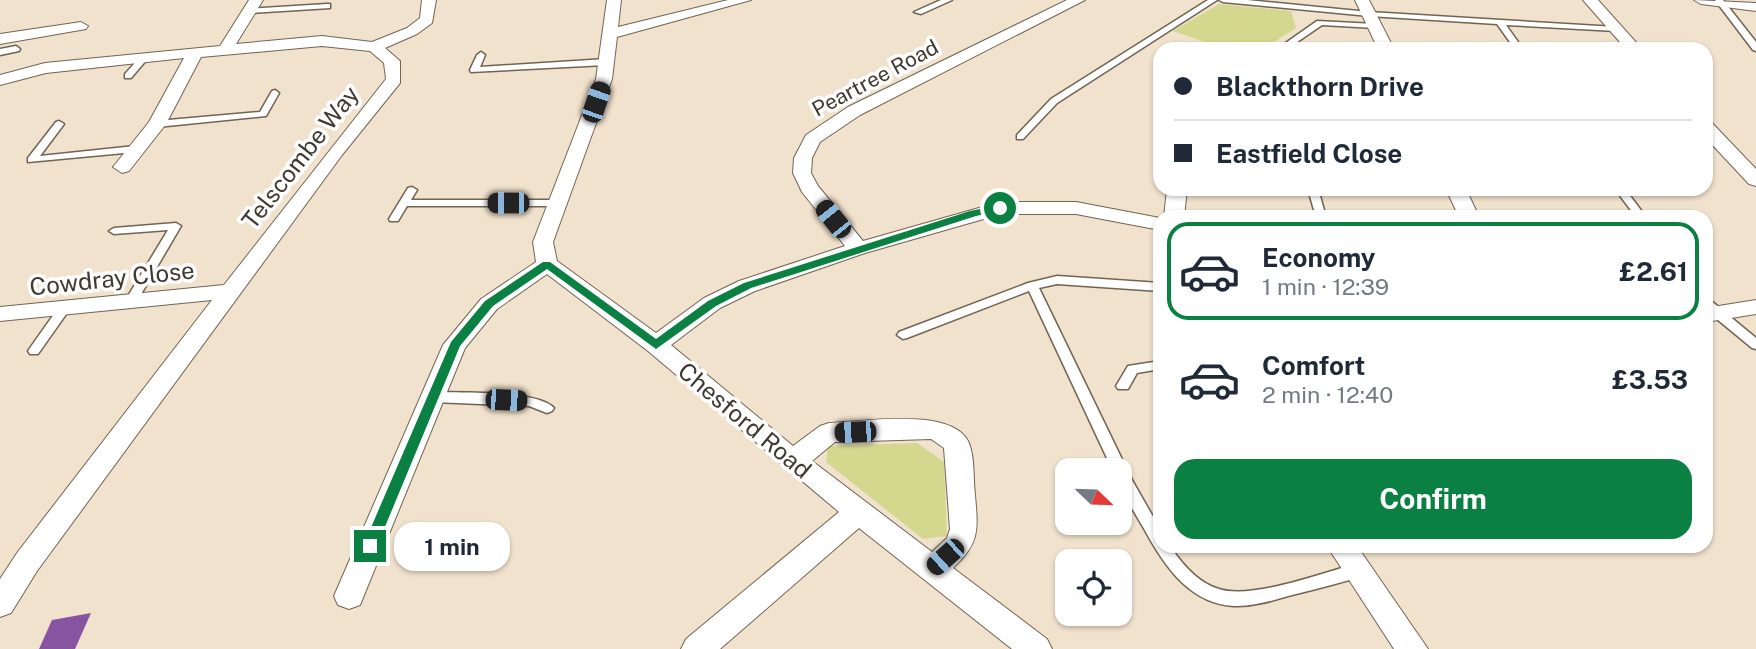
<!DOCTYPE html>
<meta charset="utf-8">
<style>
body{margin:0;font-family:"Public Sans",sans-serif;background:#f6f6f7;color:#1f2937;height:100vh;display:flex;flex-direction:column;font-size:26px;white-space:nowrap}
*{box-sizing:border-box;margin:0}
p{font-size:23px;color:#747a83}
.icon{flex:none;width:38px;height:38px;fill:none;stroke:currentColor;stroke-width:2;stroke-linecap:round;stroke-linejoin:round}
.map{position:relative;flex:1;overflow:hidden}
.panel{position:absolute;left:1153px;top:210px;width:560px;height:343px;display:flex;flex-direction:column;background:#fff;border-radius:21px;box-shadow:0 2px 5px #0004}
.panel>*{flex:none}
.guide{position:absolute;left:1153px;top:42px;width:560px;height:154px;border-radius:21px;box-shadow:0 2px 5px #0004;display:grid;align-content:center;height:154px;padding:0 21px;background:#fff}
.needle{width:46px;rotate:113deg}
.tools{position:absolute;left:1055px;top:458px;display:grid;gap:14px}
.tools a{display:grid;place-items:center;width:77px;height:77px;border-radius:14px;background:#fff;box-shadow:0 2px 5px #0004;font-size:35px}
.end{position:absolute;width:32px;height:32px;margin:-16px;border:9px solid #0b8043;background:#fff;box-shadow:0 0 0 4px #fff}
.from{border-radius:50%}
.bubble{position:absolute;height:49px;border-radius:21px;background:#fff;box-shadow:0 2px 5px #0004;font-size:23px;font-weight:700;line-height:49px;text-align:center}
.car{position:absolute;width:21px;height:42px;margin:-21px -10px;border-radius:9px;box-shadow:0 0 5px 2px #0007;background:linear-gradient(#222 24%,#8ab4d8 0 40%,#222 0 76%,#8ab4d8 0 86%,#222 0)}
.guide b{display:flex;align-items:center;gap:24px;height:66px;font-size:26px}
.guide b+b{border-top:2px solid #e0e1e3}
.guide i{width:18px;height:18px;background:#1f2937}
ul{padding:12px 0 0;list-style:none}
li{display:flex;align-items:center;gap:21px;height:98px;margin:0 14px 10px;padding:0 7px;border:4px solid transparent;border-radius:21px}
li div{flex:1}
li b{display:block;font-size:26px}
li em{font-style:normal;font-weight:700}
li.on{border-color:#0b8043}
li>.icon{width:63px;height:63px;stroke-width:1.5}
.cta{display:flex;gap:14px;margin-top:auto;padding:14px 21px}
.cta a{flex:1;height:80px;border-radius:21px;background:#0b8043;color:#fff;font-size:28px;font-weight:700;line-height:80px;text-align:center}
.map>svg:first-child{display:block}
</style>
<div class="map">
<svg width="1756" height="649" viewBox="0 0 1756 649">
<rect width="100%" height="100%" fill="#f1e2cd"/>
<g fill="#d4d88f">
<path d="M1219 4 1291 11 1296 28 1263 49H1225L1173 31Z"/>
<path d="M917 443 944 462 947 536 923 539 826 462 828 446Z"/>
</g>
<path fill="#8754a2" d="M91 613 75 649H39L52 620Z"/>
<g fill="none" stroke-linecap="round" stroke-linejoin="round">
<defs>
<g id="lane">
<path d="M941 0H952L921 14 914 12Z"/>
<path d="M1208 0H1217L1057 103 1023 139H1017V135L1051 99Z"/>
<path d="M1219 0H1247L1369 12 1616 27 1620 29 1616 31 1506 25 1523 49H1515L1497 24 1369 16 1223 2Z"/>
<path d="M1715 0H1723L1756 42V51L1753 50Z"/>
<path d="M327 4H330V8L248 13 244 11 248 9Z"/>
<path d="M1317 21 1375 24 1379 26 1375 28 1322 25 1287 49H1277Z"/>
<path d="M16 46 20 49 19 51 0 55V49Z"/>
<path d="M481 52 485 55 480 67 606 59 610 62 606 65 471 72 470 70 477 55Z"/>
<path d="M142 55 149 57 131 78H125V74Z"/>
<path d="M275 90 279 93 266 116 157 127 152 124 157 121 260 112 272 91Z"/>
<path d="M59 121 64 124 40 156 135 146 140 149 135 152 28 162V158L56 122Z"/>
<path d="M412 187 417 190 411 200H560L565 203 560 206H407L398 221H390L389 219 408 188Z"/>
<path d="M1308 189H1318L1326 217H1316Z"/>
<path d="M1615 189H1625L1646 217H1636Z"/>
<path d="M176 223 181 226 137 301 131 305 127 304 125 301 168 230 114 234 109 231 114 228Z"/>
<path d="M1057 276 1160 283V291L1057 284 1039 288 1132 480 1160 529V546H1170C1182 564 1198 583 1219 589 1252 600 1325 572 1359 563L1365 565 1367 570 1365 575C1341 583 1316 589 1292 595 1274 600 1253 607 1234 606 1191 604 1166 568 1147 534 1136 514 1120 493 1120 471H1113L1029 291 907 338 903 339 897 335 899 332 1028 283Z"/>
<path d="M1706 299 1710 300 1756 338V349L1752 348 1706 310Z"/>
<path d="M63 306 69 310 67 313 38 354H30L28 351 30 348 59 307Z"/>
<path d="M1160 361V369L1137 373 1128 389H1118L1116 386 1128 366Z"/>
<path d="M433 392C459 393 538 390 554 408L552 411 547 413 529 406 433 402 428 400 426 397 428 394Z"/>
</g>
<g id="street">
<path d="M249 0H263L236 44 322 36 372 42 407 28 420 18 422 0H436L432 23 417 34 385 48 400 61V83L342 155 37 571 11 613 0 617V579L17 553 212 300 0 321V307L224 285 386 79 384 63 370 51 322 46 201 57 166 124 129 171 122 173 113 167 149 122 184 58 46 73 0 85V75L45 63 220 46Z"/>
<path d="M607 0H621L618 27 728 0H751L617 37 612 79 553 242 557 261 656 333 704 298 739 281 845 246 802 192 793 173 794 158 806 135 848 107 1067 0H1085L860 115 820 142 812 158 811 173 818 186 863 241 1000 202H1076L1160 218V230L1076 214H1001L865 253 755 291 720 308 671 345 793 446 820 426 829 423C863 422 950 407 968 441 975 455 973 479 975 495 978 530 980 543 953 568L1047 639 1052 649H1012L859 528 720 649H681L686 639 839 512 648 351 547 274 497 309 465 348 360 605 349 609 338 605 334 596 443 345 481 299 536 262 533 242 596 79ZM931 439 944 448 950 529 947 538 932 552 812 461 835 442Z"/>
<path d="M1355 0H1369L1394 49H1378Z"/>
<path d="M1583 0H1598L1642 49H1626Z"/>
<path d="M1694 0 1756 3V11L1701 4Z"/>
<path d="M81 22 88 26 86 29 0 44V34Z"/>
<path d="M1706 122 1712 123 1756 169V186L1749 184 1706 138Z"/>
<path d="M1167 189H1187L1184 217H1164Z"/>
<path d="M1446 189H1466L1479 217H1459Z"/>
<path d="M1756 300V314L1706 322V308Z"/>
<path d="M1327 546H1357L1428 649H1394Z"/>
</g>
</defs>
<use href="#lane" stroke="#716452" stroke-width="3"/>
<use href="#street" stroke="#716452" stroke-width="2"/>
<use href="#lane" fill="#fff" fill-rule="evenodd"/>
<use href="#street" fill="#fff" fill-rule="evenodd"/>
</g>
<path fill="#0b8043" d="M1000 205 1003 210 976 216 751 288 716 306 656 349 547 269 493 306 460 346 377 546 370 552 365 550 363 546 451 342 485 301 543 262H550L656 339 708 301 744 283 970 211Z"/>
<g text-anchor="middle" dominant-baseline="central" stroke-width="7" stroke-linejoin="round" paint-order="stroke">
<g font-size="21" fill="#3f3930" stroke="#fff">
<text transform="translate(875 78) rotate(-28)">Peartree Road</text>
</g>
<g font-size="24" fill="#3f3930" stroke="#fff">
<text transform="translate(300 157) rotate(-52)">Telscombe Way</text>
<text transform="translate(112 278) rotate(-6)">Cowdray Close</text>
<text transform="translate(745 420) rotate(40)">Chesford Road</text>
</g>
</g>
</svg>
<div class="tools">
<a><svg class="needle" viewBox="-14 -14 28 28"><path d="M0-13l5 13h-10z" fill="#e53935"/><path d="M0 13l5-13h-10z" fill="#747a83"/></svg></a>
<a><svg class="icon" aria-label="locate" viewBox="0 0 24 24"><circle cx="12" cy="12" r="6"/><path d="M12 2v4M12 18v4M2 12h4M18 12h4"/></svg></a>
</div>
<i class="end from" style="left:1000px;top:208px"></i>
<i class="end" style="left:370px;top:546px"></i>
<div class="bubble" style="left:394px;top:522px;width:116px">1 min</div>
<i class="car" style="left:596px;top:102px;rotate:19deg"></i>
<i class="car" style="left:508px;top:203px;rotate:270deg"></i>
<i class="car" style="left:833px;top:219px;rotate:321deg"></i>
<i class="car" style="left:506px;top:400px;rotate:92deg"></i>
<i class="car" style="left:855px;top:432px;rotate:268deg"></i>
<i class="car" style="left:945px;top:557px;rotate:228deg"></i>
<div class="guide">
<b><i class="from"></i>Blackthorn Drive</b>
<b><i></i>Eastfield Close</b>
</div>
<section class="panel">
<ul>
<li class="on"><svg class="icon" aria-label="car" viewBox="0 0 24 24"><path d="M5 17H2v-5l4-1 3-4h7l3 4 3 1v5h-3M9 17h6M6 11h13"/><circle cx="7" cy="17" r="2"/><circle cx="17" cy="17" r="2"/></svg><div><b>Economy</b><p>1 min · 12:39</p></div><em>£2.61</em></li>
<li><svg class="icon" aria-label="car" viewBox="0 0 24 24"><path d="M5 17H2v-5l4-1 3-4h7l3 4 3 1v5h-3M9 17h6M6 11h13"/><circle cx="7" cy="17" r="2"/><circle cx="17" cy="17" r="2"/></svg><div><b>Comfort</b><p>2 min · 12:40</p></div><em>£3.53</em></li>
</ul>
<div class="cta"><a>Confirm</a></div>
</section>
</div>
